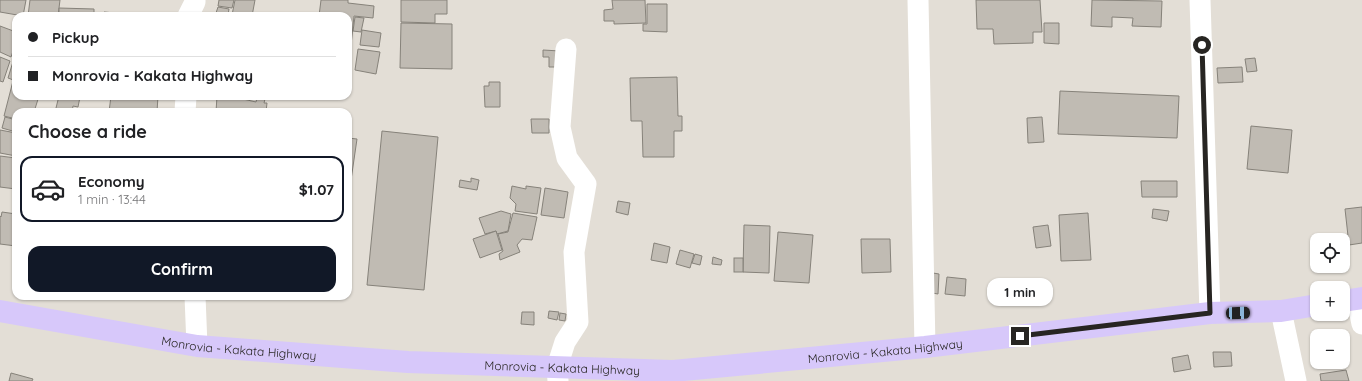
<!DOCTYPE html>
<meta charset="utf-8">
<style>
body{margin:0;font-family:Quicksand,sans-serif;background:#f6f6f6;color:#202124;height:100vh;display:flex;flex-direction:column;font-size:15px;white-space:nowrap}
*{box-sizing:border-box;margin:0}
p{font-size:13px;color:#757577}
.icon{flex:none;width:22px;height:22px;fill:none;stroke:currentColor;stroke-width:2;stroke-linecap:round;stroke-linejoin:round}
.map{position:relative;flex:1;overflow:hidden}
.drawer{position:absolute;left:12px;top:108px;width:340px;height:192px;display:flex;flex-direction:column;background:#fff;border-radius:12px;box-shadow:0 1px 3px #0004}
.drawer>*{flex:none}
.guide{position:absolute;left:12px;top:12px;width:340px;height:88px;border-radius:12px;box-shadow:0 1px 3px #0004;display:grid;align-content:center;height:88px;padding:0 16px;background:#fff}
.tools{position:absolute;left:1310px;top:233px;display:grid;gap:8px}
.tools a{display:grid;place-items:center;width:40px;height:40px;border-radius:8px;background:#fff;box-shadow:0 1px 3px #0004;font-size:20px}
.end{position:absolute;width:18px;height:18px;margin:-9px;border:5px solid #272522;background:#fff;box-shadow:0 0 0 2px #fff}
.from{border-radius:50%}
.bubble{position:absolute;height:28px;border-radius:12px;background:#fff;box-shadow:0 1px 3px #0004;font-size:13px;font-weight:800;line-height:28px;text-align:center}
.car{position:absolute;width:12px;height:24px;margin:-12px -6px;border-radius:5px;box-shadow:0 0 3px 1px #0007;background:linear-gradient(#222 24%,#8ab4d8 0 40%,#222 0 76%,#8ab4d8 0 86%,#222 0)}
.guide b{display:flex;align-items:center;gap:14px;height:38px;font-size:15px}
.guide b+b{border-top:1px solid #e0e0e0}
.guide i{width:10px;height:10px;background:#202124}
ul{padding:0;list-style:none}
li{display:flex;align-items:center;gap:12px;height:66px;margin:0 8px 6px;padding:0 8px;border:2px solid transparent;border-radius:12px}
li div{flex:1}
li b{display:block;font-size:15px}
li em{font-style:normal;font-weight:800}
li.selected{border-color:#111827}
li>.icon{width:36px;height:36px;stroke-width:1.5}
h2{padding:0 16px;font-size:18px;line-height:48px}
.button{display:flex;gap:8px;margin-top:auto;padding:8px 16px}
.button a{flex:1;height:46px;border-radius:12px;background:#111827;color:#fff;font-size:16px;font-weight:800;line-height:46px;text-align:center}
.map>svg:first-child{display:block}
</style>
<div class="map">
<svg width="1362" height="381" viewBox="0 0 1362 381">
<rect width="100%" height="100%" fill="#e3ded6"/>
<g fill="#c0bbb3" stroke="#86827a">
<path d="M0 0H26L23 16 0 12Z"/>
<path d="M30 0H60L58 16H28Z"/>
<path d="M219 0H234L232 8 218 6Z"/>
<path d="M235 0H255L252 16 232 15Z"/>
<path d="M321 0H348V3L374 6 373 18 354 16 350 55H348V16H319Z"/>
<path d="M401 0H447V14H435V23L401 22Z"/>
<path d="M612 0H645L646 23 614 24V21H604V10L613 9Z"/>
<path d="M976 0H1040L1042 32H1033V43L994 44 993 29H977Z"/>
<path d="M1092 0 1162 1 1161 27 1132 26 1133 18 1112 17V27L1091 26Z"/>
<path d="M647 4H667V32L643 31V24H647Z"/>
<path d="M218 7 229 9 228 15 216 13Z"/>
<path d="M59 8 94 9V16H59Z"/>
<path d="M104 12 126 14V16H103Z"/>
<path d="M355 17 364 18 361 32 353 31Z"/>
<path d="M401 23 452 24V69L400 68Z"/>
<path d="M1044 23H1059V44L1044 43Z"/>
<path d="M0 26 16 32V43L11 57 0 52Z"/>
<path d="M362 30 381 33 379 47 360 45Z"/>
<path d="M358 49 380 52 376 74 355 70Z"/>
<path d="M543 50 560 51V67H549V57H543Z"/>
<path d="M16 52V81L8 78Z"/>
<path d="M0 57 10 61 3 82 0 81Z"/>
<path d="M1255 58 1257 71 1247 72 1245 59Z"/>
<path d="M1242 67 1243 82 1218 83 1217 68Z"/>
<path d="M677 77 678 116H682V131H674V157H643L642 121H631L630 78Z"/>
<path d="M13 81 16 82V96H39L34 112H16V119L4 116Z"/>
<path d="M489 82H500V107H485L484 86H489Z"/>
<path d="M1060 91 1179 96 1177 138 1058 134Z"/>
<path d="M59 96 80 97 78 107 73 106 72 112H55Z"/>
<path d="M111 96H158L157 112H109Z"/>
<path d="M217 96H243V99L256 102 257 98 265 99 264 103H267L266 112H216Z"/>
<path d="M5 117 16 120V132L2 128Z"/>
<path d="M1042 117 1044 142 1028 143 1027 118Z"/>
<path d="M531 119H549V133H532Z"/>
<path d="M1251 126 1292 130 1288 173 1247 169Z"/>
<path d="M0 130 16 133V156L0 153Z"/>
<path d="M382 131 438 137 424 290 367 285Z"/>
<path d="M348 138 357 139 351 180 348 179Z"/>
<path d="M0 156 16 158V189L0 187Z"/>
<path d="M471 178 479 180 477 190 459 187 460 180 471 182Z"/>
<path d="M1141 181H1177V197H1142Z"/>
<path d="M512 186 526 189V186L541 188 537 214 515 211 516 204 510 198Z"/>
<path d="M545 188 568 192 564 218 541 215Z"/>
<path d="M618 201 630 203 628 215 616 212Z"/>
<path d="M1362 207V243L1349 245 1345 209Z"/>
<path d="M1153 209 1169 211 1167 221 1152 218Z"/>
<path d="M501 211 511 214 508 231 497 234 496 231 485 234 479 218Z"/>
<path d="M2 212 16 214V246L0 244V216L1 217Z"/>
<path d="M513 213 537 217 532 240 522 239 517 245 520 252 500 260 499 254 503 251 498 234 508 232Z"/>
<path d="M1088 213 1091 260 1061 261 1059 215Z"/>
<path d="M744 225 770 226 769 273 743 272Z"/>
<path d="M1048 225 1051 246 1036 248 1033 227Z"/>
<path d="M496 231 502 250 480 258 473 239Z"/>
<path d="M778 232 813 235 809 283 774 281Z"/>
<path d="M861 239H890L891 272 862 273Z"/>
<path d="M654 243 670 247 667 263 651 260Z"/>
<path d="M680 250 694 254 690 268 676 264Z"/>
<path d="M695 254 702 256 700 265 692 263Z"/>
<path d="M713 257 722 260 721 265 712 264Z"/>
<rect x="734" y="258" width="9" height="14"/>
<path d="M933 273 939 274 938 294 932 293Z"/>
<path d="M947 277 966 279 965 296 945 294Z"/>
<path d="M549 311 559 312 557 320 548 318Z"/>
<path d="M522 312H534V325L521 324Z"/>
<path d="M560 313 566 314 565 321 559 320Z"/>
<path d="M1213 352H1231L1232 366 1214 367Z"/>
<path d="M1188 355 1191 369 1174 372 1172 358Z"/>
<path d="M1346 370 1349 381H1321L1320 374Z"/>
<path d="M11 373 33 379 32 381H9Z"/>
</g>
<g fill="none" stroke-linecap="round" stroke-linejoin="round">
<g stroke="#fff" stroke-width="21">
<path d="M918 0 925 347"/>
<path d="M1200 0 1210 313"/>
<path d="M188 16 195 2V0"/>
<path d="M185 112 186 96"/>
<path d="M195 296 197 346"/>
<path d="M1357 299 1362 324"/>
<path d="M1281 311 1296 381"/>
<path d="M558 381 557 367 565 342 578 322 574 252 586 184 567 158 560 127 566 49"/>
</g>
<g stroke="#d7c8fa" stroke-width="22">
<path d="M1343 301 1362 298"/>
<path id="s1" d="M0 311 197 346 408 362 673 371 925 347 1210 313 1281 311 1317 305"/>
</g>
</g>
<g fill="none" stroke-linecap="round" stroke-linejoin="round">
<path stroke="#272522" stroke-width="5" d="M1020 336 1210 313 1202 45"/>
</g>
<g text-anchor="middle" dominant-baseline="central" stroke-width="4" stroke-linejoin="round" paint-order="stroke">
<g font-size="12" fill="#272522" stroke="#fff">
<text stroke="none"><textPath href="#s1" startOffset="242">Monrovia - Kakata Highway</textPath></text>
<text stroke="none"><textPath href="#s1" startOffset="890">Monrovia - Kakata Highway</textPath></text>
<text stroke="none"><textPath href="#s1" startOffset="566">Monrovia - Kakata Highway</textPath></text>
</g>
</g>
</svg>
<div class="tools">
<a><svg class="icon" aria-label="locate" viewBox="0 0 24 24"><circle cx="12" cy="12" r="6"/><path d="M12 2v4M12 18v4M2 12h4M18 12h4"/></svg></a>
<a>+</a>
<a>−</a>
</div>
<i class="end from" style="left:1202px;top:45px"></i>
<i class="end" style="left:1020px;top:336px"></i>
<div class="bubble" style="left:987px;top:278px;width:66px">1 min</div>
<i class="car" style="left:1238px;top:313px;rotate:88deg"></i>
<div class="guide">
<b><i class="from"></i>Pickup</b>
<b><i></i>Monrovia - Kakata Highway</b>
</div>
<section class="drawer">
<h2>Choose a ride</h2>
<ul>
<li class="selected"><svg class="icon" aria-label="car" viewBox="0 0 24 24"><path d="M5 17H2v-5l4-1 3-4h7l3 4 3 1v5h-3M9 17h6M6 11h13"/><circle cx="7" cy="17" r="2"/><circle cx="17" cy="17" r="2"/></svg><div><b>Economy</b><p>1 min · 13:44</p></div><em>$1.07</em></li>
</ul>
<div class="button"><a>Confirm</a></div>
</section>
</div>
